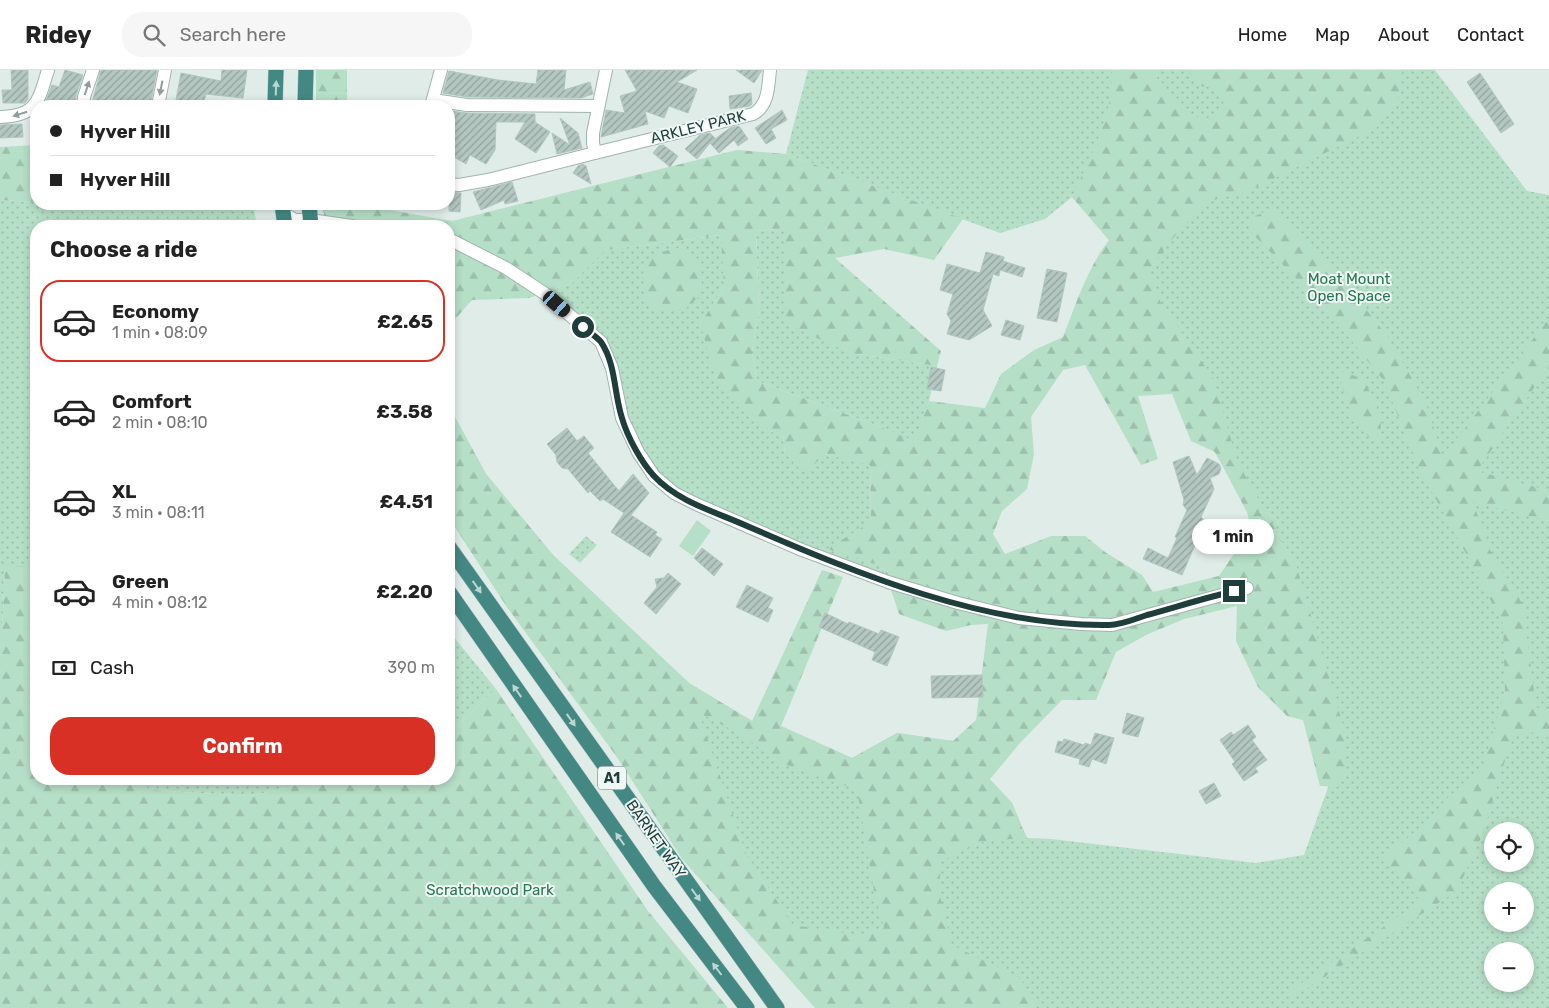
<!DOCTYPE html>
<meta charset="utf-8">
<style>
body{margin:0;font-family:Rubik,sans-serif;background:#f6f6f6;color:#222;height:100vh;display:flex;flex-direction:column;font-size:19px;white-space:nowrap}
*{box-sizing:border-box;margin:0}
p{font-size:16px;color:#767676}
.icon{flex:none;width:28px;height:28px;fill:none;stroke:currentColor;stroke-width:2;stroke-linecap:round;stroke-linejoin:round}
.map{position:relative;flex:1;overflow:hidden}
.drawer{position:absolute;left:30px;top:150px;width:425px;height:565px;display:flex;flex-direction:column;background:#fff;border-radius:20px;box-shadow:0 2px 8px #0003}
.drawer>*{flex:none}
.hud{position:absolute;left:30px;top:30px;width:425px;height:110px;border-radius:20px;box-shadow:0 2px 8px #0003;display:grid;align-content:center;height:110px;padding:0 20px;background:#fff}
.buttons{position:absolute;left:1484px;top:752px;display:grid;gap:10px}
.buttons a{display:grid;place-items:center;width:50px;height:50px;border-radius:50%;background:#fff;box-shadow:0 2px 8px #0003;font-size:25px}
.end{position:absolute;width:22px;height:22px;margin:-11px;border:6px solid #1f3d3a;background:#fff;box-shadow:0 0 0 2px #fff}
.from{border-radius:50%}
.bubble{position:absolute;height:35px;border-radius:18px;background:#fff;box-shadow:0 2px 8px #0003;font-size:16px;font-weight:700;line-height:35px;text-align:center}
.car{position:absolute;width:15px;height:30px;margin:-15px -8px;border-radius:6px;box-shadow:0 0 4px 1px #0007;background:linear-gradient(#222 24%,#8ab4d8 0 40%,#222 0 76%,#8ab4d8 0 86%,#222 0)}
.hud b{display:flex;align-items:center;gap:18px;height:48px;font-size:19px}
.hud b+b{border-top:1px solid #e0e0e0}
.hud i{width:12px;height:12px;background:#222}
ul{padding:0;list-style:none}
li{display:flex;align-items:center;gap:15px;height:82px;margin:0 10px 8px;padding:0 10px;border:2px solid transparent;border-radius:20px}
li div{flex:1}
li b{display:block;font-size:19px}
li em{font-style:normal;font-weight:700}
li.active{border-color:#d93025}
li>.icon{width:45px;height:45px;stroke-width:1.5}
h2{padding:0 20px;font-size:22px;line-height:60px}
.pay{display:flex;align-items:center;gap:12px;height:55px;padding:0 20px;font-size:19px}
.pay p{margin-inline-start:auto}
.button{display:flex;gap:10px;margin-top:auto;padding:10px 20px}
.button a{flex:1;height:58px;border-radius:20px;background:#d93025;color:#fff;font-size:20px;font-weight:700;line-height:58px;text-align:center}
header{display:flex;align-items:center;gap:30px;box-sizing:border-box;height:70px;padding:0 25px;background:#fff;border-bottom:1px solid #e0e0e0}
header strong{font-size:24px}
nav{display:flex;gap:28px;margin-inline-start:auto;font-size:18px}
.search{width:350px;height:45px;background:#f6f6f6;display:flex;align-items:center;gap:12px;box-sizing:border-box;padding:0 18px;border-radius:20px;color:#767676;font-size:19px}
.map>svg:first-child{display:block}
</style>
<header>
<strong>Ridey</strong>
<div class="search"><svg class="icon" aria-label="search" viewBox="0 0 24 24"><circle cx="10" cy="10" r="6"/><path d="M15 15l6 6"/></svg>Search here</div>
<nav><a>Home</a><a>Map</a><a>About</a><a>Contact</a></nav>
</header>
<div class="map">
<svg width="1549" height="938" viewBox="0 0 1549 938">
<defs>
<pattern id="green-dots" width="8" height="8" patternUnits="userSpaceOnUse" patternTransform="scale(1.25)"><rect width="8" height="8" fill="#b6dfc7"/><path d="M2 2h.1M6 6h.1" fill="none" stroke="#9cc0ac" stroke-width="1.8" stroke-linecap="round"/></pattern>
<pattern id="forest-firs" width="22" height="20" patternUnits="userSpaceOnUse" patternTransform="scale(1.25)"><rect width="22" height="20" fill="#b6dfc7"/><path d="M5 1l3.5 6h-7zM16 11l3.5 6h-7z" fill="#9cc0ac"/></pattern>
<pattern id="building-hatch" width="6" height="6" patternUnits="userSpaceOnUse" patternTransform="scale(1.25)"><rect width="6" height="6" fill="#b4c7c1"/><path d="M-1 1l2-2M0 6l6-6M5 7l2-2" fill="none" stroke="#92a39e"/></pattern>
</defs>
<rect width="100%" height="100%" fill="#dfece8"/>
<g fill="url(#green-dots)" fill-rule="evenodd">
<path d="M808 0H1435L1527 121 1549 125V938H816L617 687 507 537 449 448V336L486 404 553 485 689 613 752 651 781 656 852 688 897 663 953 671 1012 733 1027 768 1051 769 1256 793 1304 785 1331 709 1247 442 1219 389 1188 342 1109 170 1072 127 1045 149 1000 163 786 84ZM1492 761H1525V794H1492ZM1492 821H1525V854H1492ZM1492 881H1525V914H1492Z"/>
<path d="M0 130 36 132V134H253L257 156H36V496L5 497 2 562H0Z"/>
<path d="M786 158 850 283 937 296 929 331 915 372 878 356 757 311 752 282 759 239 756 161Z"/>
<path d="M722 165 724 217 700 254 770 361 783 366 785 383 825 384 870 394 871 452 888 512 674 423 638 382 601 272 544 223 572 213 605 180Z"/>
<path d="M586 466 597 475 580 493 569 484Z"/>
<path d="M449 561 496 619 449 663Z"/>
<path d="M141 709H323L251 726 148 720Z"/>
</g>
<g fill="url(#forest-firs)" fill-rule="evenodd">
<rect x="316" y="0" width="31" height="36"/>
<path d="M1112 0H1155C1160 14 1186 46 1201 48 1206 49 1212 47 1217 46L1225 35 1214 18 1200 16 1187 0H1402L1398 29 1376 58 1244 123 1209 131 1174 167 1149 200 1160 231 1213 308 1238 393 1297 498 1343 655 1346 699 1338 717 1320 716 1303 650 1287 646 1258 617 1236 571 1237 536 1184 549 1146 565 1116 582 1096 630H1062L1020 673 990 709 1012 733 1026 768 985 771 941 791 939 822 952 875 1020 908 1037 938H815L682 789 617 687 507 537 449 448V336L486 404 553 485 689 613 752 651 822 500 843 507 781 656 852 688 897 663 953 671 976 650 988 554 971 555 946 561 899 544 883 496 827 479 871 452 870 395 825 384 804 404 785 383 783 366 770 361 718 315 700 254 724 217 721 165 606 180 572 213 544 223 529 228 472 230 449 256V156H326L322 134H355L452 151 737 80 786 84 963 149 934 190 884 179 835 188 941 281 937 296 850 283 785 253 786 158 756 161 759 239 752 282 757 311 878 356 915 371 929 331 985 338 1001 304 1034 280 1063 267C1076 234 1087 199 1109 170L1072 127C1090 87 1114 44 1112 0ZM1085 295 1141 395 1158 389 1138 326 1172 324 1191 371 1215 382 1219 389 1247 442 1256 471 1238 478 1219 506 1153 522 1142 505 1105 482 1085 466H1051L1005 484 993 464 1002 441 1027 419 1034 384 1031 347 1063 300ZM699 643 742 665 776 691 857 720 874 821 884 858 857 865 793 855 746 784Z"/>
<path d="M36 75V132L0 130V77Z"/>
<path d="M1271 139 1334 199 1388 267 1426 333 1443 387 1549 248V296L1477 401 1549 421V451L1473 432 1490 480 1523 535 1536 637 1549 642V668L1531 662 1512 667 1483 763 1457 821 1292 928 1286 924 1421 831 1383 787 1429 751 1446 729 1482 699 1505 622 1503 554 1468 487 1419 399 1384 311 1326 239 1249 160 1253 147Z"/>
<path d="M681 177C703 193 703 199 701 225L685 239 661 241 647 234 642 205 654 184Z"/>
<path d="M1340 301 1364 309 1380 345 1382 372 1368 366 1353 347 1344 324Z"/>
<path d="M5 496H36V709H141L149 720 251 726 323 709H449V663L496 619 648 841 728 938H0V562L2 561Z"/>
</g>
<path fill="#b6dfc7" d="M697 450 711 461 693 486 679 476Z"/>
<g fill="url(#building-hatch)" stroke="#b1c6c0">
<path d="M11 0H28V29L25 33H3L2 20H12Z"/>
<path d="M65 0 83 5 76 25 75 36H44L52 15 59 17Z"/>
<path d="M101 0H157L150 36H91Z"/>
<path d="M222 0H247L243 28 206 24 203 35 176 30 181 3 221 11Z"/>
<path d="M538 0H566L564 20 590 12 593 24 581 28 468 27 443 23 449 1 498 10 536 14Z"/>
<path d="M625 0H697L677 12 697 19 688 43 669 36 664 48 645 41 648 54 601 67 606 40 625 43 620 26 637 21Z"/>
<path d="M736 0H762L754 13Z"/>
<path d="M1480 3 1514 54 1501 63 1467 12Z"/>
<path d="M751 23 752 34 750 36 730 39 729 26Z"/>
<path d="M782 40 787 50 771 59 776 68 766 74 755 58Z"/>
<path d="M449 41 467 43 535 44V52L550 62 536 83 515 69 525 52H496L495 80 486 94 470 85 466 94 449 84Z"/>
<path d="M560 48 578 63 582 78 557 84 552 63 570 75Z"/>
<path d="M22 54 23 67 0 68V55Z"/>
<path d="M739 56 748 69 738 76 734 70 719 83 710 73 697 89 685 79 700 65 710 63 715 68 712 71 730 58Z"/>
<path d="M663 75 678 86 670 97 653 83 659 76Z"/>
<path d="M583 94 586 96 591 114 573 103 578 96Z"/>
<path d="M512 112 518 131 505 134 504 130 481 140 473 122Z"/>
<path d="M449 122 461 123 460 142 449 141Z"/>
<path d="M986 182 1004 187 1003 191 1025 198 1022 207 1000 200 999 206 993 204 983 240 992 256 969 270 947 264 951 251 947 244 953 224 940 220 947 194 980 203Z"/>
<path d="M1047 199 1067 203 1057 252 1037 248Z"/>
<path d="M1006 250 1024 256 1020 270 1001 265Z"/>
<path d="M931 297 945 300 941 321 927 319Z"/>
<path d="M567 358 577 371 584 366 594 378 588 383 619 421 633 404 649 423 631 445 657 462 655 465 662 469 650 487 611 462 624 443 603 429 600 431 590 421 588 423 568 399 562 398 557 392 556 385 547 374Z"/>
<path d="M1189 386 1197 405 1207 388 1219 394 1221 398 1219 404 1210 408 1214 419 1201 447 1203 449 1202 459 1182 505 1143 489 1148 478 1168 488 1177 468 1175 467 1187 440 1183 435 1184 430 1173 392Z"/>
<path d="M702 478 723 494 714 506 694 488Z"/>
<path d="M668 503 681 514 656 544 644 533 657 517 655 509 664 508Z"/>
<path d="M747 515 773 528 768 538 773 540 768 552 736 537Z"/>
<path d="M825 543 848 554 849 552 879 564 881 560 899 567 887 596 872 590 875 582 819 557Z"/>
<path d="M982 605 983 627 932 628 931 606Z"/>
<path d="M1127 643 1144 648 1138 667 1122 663Z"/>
<path d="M1248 655 1256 667 1252 670 1267 690 1255 698 1258 702 1244 711 1232 694 1235 692 1220 670 1231 662 1233 665Z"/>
<path d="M1095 663 1114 668 1106 694 1092 689 1089 697 1079 694 1080 689 1055 682 1058 671 1063 672 1064 669 1084 675 1085 673 1091 675Z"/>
<path d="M1214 713 1221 726 1206 734 1199 721Z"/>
</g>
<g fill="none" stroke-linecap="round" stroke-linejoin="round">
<defs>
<g id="minor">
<path d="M433 30 467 35 598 36"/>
<path d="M83 36 84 27 93 0"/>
<path d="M158 36 165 0"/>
<path d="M431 36 441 0"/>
<path d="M0 47C37 46 38 32 48 0"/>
<path d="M595 83 753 44C769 35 768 17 770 0"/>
<path d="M449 114 459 115 488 110 595 83 593 73V63L606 0"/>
<path d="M283 143 295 150H310L352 156"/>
<path d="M449 169 506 198 544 223 601 272 612 298 622 348 638 382 654 406 674 423 696 434 802 480 888 512 958 533 1019 548 1081 554 1112 555 1247 518"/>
</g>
<g id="trunk">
<path d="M275 36 276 0"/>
<path d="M305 36 306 0"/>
<path d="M282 134 285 156"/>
<path d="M309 134 311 156"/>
<path d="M449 477 777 938"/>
<path d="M449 522 654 816 747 938"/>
</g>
</defs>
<use href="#minor" stroke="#a2b4b0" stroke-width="14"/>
<use href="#trunk" stroke="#c0c9c8" stroke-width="16"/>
<use href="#minor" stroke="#fff" stroke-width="12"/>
<use href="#trunk" stroke="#448883" stroke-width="15"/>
</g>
<defs><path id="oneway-solid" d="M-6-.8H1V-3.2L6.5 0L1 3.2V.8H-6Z" transform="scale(1.25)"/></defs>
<g fill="#8f9e9c">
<use href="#oneway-solid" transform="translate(87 18) rotate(-72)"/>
<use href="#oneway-solid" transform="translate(161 18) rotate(101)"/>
<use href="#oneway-solid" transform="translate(20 44) rotate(163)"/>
</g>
<g fill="#bcd6d3">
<use href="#oneway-solid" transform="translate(276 18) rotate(-88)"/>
<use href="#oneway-solid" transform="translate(477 517) rotate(55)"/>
<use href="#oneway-solid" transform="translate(517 621) rotate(-125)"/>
<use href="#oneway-solid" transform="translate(571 650) rotate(55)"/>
<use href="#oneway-solid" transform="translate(620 769) rotate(-125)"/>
<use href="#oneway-solid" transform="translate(696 825) rotate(54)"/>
<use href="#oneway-solid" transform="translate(717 899) rotate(-127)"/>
</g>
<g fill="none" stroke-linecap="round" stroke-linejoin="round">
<path stroke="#1f3d3a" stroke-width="6" d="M583 257C589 262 597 267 601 272 616 294 614 324 622 348 627 366 641 392 654 406 678 432 716 442 747 456 858 504 986 557 1109 555 1121 555 1135 549 1147 545 1176 537 1205 528 1234 521"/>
</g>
<g text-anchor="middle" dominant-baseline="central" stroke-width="4" stroke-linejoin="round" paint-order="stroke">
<rect fill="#f0f8f5" stroke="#5e7572" stroke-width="1" x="598" y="696.5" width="28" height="23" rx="4"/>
<g font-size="14" font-weight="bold" fill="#1f3d3a">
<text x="612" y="708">A1</text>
</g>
<g font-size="15" fill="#1f3d3a" stroke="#f0f8f5">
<text transform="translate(698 57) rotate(-14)">ARKLEY PARK</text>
<text transform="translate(656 769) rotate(55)">BARNET WAY</text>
</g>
<g font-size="15" fill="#257851" stroke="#f0f8f5">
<text x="1349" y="209">Moat Mount<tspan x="1349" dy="17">Open Space</tspan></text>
<text x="490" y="820">Scratchwood Park</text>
</g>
</g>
</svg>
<div class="buttons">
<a><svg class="icon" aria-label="locate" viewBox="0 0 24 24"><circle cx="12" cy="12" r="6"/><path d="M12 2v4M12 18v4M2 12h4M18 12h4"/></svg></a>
<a>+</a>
<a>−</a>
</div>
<i class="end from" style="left:583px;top:257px"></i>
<i class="end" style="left:1234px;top:521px"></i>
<div class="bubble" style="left:1192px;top:449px;width:82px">1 min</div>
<i class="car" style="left:557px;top:234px;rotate:131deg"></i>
<div class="hud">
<b><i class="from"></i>Hyver Hill</b>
<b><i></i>Hyver Hill</b>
</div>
<section class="drawer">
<h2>Choose a ride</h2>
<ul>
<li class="active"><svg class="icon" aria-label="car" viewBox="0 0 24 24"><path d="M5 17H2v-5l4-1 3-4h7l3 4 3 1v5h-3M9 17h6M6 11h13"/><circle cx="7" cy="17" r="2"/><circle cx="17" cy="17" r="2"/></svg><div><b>Economy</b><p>1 min · 08:09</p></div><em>£2.65</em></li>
<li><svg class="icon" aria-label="car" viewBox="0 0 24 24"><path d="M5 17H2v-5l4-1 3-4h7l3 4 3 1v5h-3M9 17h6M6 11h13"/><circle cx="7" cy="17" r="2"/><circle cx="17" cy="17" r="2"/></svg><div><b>Comfort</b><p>2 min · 08:10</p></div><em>£3.58</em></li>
<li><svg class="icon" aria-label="car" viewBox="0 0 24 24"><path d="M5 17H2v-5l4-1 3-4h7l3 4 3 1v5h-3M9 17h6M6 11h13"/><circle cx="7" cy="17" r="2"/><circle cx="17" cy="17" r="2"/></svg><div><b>XL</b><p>3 min · 08:11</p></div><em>£4.51</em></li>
<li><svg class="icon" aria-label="car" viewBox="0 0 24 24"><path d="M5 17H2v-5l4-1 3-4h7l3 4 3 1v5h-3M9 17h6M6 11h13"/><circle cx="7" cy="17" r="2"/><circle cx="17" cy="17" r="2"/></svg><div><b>Green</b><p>4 min · 08:12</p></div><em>£2.20</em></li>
</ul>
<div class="pay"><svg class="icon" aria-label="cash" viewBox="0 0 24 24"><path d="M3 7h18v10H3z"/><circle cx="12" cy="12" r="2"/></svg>Cash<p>390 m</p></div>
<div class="button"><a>Confirm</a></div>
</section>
</div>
